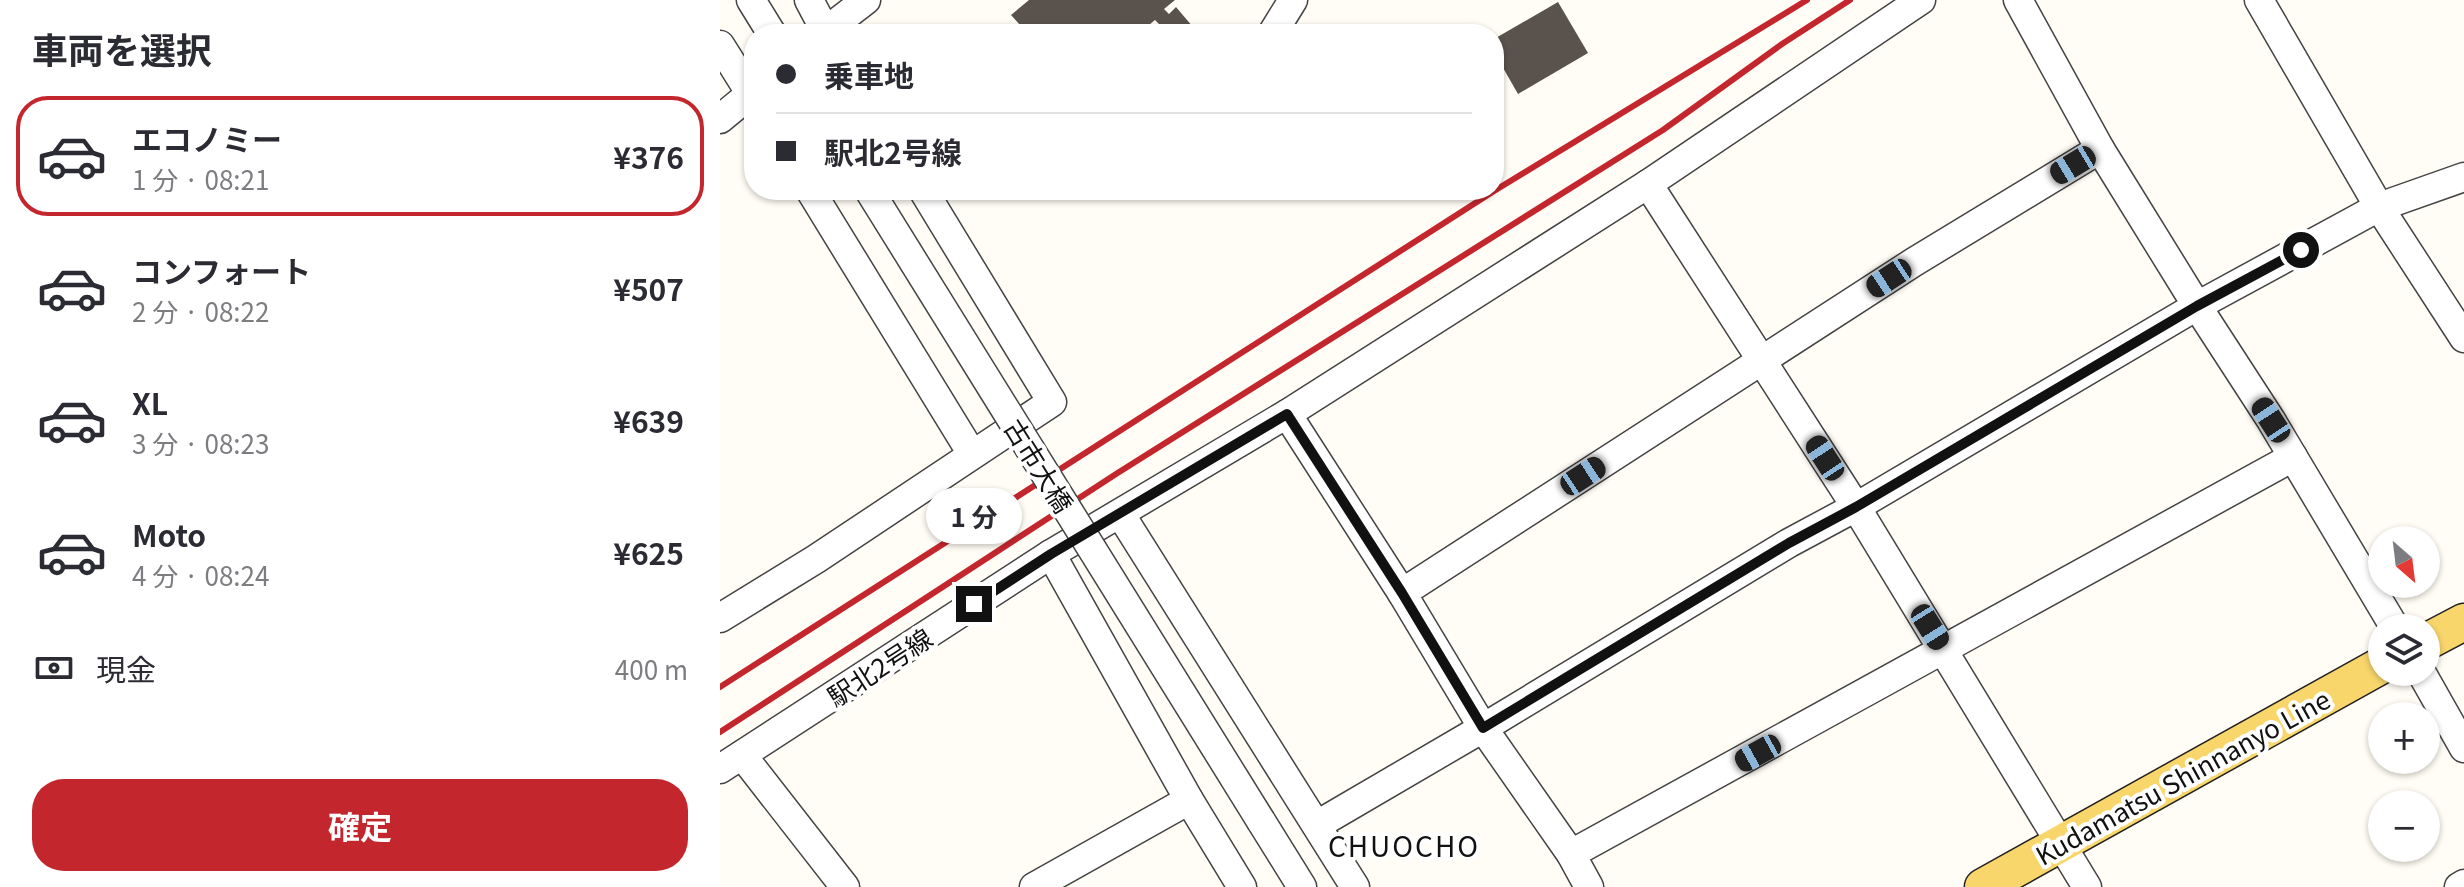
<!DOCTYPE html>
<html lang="ja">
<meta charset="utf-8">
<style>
body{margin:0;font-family:Georgia,"Noto Sans JP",serif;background:#f7f7f7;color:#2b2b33;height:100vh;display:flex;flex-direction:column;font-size:30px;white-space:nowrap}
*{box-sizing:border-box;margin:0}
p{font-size:26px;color:#7c7c81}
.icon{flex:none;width:44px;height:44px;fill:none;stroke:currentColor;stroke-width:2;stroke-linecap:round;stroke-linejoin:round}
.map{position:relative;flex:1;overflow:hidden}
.drawer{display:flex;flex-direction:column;background:#fff;width:720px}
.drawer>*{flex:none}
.hud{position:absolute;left:24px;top:24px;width:760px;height:176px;border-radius:32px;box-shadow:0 2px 6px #0004;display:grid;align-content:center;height:176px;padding:0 32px;background:#fff}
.needle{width:52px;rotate:152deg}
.controls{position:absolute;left:1648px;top:526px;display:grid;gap:16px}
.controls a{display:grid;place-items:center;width:72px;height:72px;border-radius:50%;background:#fff;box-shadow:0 2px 6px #0004;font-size:40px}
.end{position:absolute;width:36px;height:36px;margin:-18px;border:10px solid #111;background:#fff;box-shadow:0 0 0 4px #fff}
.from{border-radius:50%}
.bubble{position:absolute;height:56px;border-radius:28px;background:#fff;box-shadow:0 2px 6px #0004;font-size:26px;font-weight:700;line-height:56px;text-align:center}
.car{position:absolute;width:24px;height:48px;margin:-24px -12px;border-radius:10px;box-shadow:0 0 6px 2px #0007;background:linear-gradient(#222 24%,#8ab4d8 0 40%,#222 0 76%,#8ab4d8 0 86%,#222 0)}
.hud b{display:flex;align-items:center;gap:28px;height:76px;font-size:30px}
.hud b+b{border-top:2px solid #e1e1e2}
.hud i{width:20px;height:20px;background:#2b2b33}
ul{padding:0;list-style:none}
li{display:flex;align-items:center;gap:24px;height:120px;margin:0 16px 12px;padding:0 16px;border:4px solid transparent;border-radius:32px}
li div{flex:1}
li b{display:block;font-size:30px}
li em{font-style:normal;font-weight:700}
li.active{border-color:#c4262e}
li>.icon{width:72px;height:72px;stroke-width:1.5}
h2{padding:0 32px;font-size:36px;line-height:96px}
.pay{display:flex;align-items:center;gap:20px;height:88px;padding:0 32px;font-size:30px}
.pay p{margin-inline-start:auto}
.button{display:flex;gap:16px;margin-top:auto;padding:16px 32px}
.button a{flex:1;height:92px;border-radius:32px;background:#c4262e;color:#fff;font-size:32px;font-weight:700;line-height:92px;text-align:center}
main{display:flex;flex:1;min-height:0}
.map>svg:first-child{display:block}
</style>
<main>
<section class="drawer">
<h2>車両を選択</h2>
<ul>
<li class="active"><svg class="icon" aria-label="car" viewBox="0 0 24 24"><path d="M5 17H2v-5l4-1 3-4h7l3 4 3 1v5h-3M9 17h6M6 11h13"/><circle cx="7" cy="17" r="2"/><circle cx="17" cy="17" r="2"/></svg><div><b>エコノミー</b><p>1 分 · 08:21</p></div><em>¥376</em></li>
<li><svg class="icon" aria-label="car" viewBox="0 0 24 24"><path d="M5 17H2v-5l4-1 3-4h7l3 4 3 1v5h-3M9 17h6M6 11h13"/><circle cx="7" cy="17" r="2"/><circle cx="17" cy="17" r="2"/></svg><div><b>コンフォート</b><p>2 分 · 08:22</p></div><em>¥507</em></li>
<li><svg class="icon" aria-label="car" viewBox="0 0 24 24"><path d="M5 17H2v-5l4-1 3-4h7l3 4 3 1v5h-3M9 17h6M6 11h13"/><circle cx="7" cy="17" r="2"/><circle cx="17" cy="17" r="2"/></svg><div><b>XL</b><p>3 分 · 08:23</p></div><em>¥639</em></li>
<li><svg class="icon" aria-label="car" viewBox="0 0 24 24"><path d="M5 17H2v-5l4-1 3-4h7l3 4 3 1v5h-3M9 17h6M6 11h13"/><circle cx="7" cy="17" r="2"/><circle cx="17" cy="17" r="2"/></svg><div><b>Moto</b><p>4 分 · 08:24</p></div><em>¥625</em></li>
</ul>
<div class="pay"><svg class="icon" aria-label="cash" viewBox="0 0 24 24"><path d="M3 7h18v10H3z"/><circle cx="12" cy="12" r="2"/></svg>現金<p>400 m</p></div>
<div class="button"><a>確定</a></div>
</section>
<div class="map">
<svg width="1744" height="887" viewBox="0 0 1744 887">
<rect width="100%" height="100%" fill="#fffdf5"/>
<g fill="#5a524d">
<path d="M309 0H455L444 9 449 14 456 7 473 27 465 34H430L440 25 435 20 418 34H410L405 28 399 34H308L291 15Z"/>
<path d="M838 2 868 53 798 94 774 52V39Z"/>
</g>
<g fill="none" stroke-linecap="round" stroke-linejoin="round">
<defs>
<g id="minor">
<path d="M31 0 52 34"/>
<path d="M89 0 107 34"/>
<path d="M1298 0 1380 149 1477 306 1551 420 1675 628"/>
<path d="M1539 0 1659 207 1744 338"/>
<path d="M102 34 146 0"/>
<path d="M552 34 573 0"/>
<path d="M0 45 34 99"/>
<path d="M0 119 34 91"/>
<path d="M928 184 1136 507 1367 887"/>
<path d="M90 190 252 454"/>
<path d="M567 414 682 593 763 728 851 854 869 887"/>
<path d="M401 515 635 887"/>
<path d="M331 554 469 800 522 887"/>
<path d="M682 593 1194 262 1380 149"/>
<path d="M0 618 96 559 332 402 203 190"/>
<path d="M1701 672 1744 748"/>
<path d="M22 755 125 887"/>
<path d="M0 769 331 554 567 414 928 184 1201 0"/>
<path d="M541 821 582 887"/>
<path d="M597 825 763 728 1069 543 1136 507 1477 306 1659 207 1744 177"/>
<path d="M851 854 1573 457"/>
<path d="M314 887 469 800"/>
<path d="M1739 887 1744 884"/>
</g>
<g id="major">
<path d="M1706 642 1744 622"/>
<path d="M1263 887 1662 665"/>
</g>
</defs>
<use href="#minor" stroke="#444" stroke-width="31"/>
<use href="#major" stroke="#222" stroke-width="39"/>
<use href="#minor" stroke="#fff" stroke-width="28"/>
<use href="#major" stroke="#f9d66b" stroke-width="36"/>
<g stroke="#c4262e" stroke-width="6">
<path d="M0 687 774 191 1087 0"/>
<path d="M0 732 396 474 943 130 1062 44 1130 0"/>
</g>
<defs>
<path id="minor-bridge" d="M149 190 541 821"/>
</defs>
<use href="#minor-bridge" stroke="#444" stroke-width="31" stroke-linecap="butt"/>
<use href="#minor-bridge" stroke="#fff" stroke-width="28"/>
</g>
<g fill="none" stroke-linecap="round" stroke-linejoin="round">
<path stroke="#111" stroke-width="10" d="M254 604 331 554 567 414 682 593 763 728 1069 543 1136 507 1477 306 1581 250"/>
</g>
<g text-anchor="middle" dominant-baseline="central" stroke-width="8" stroke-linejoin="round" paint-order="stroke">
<g font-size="26" fill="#111" stroke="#fff">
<text transform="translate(320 465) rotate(58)">古市大橋</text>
<text transform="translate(159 666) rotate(-33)">駅北2号線</text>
<text transform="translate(1462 776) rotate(-29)">Kudamatsu Shinnanyo Line</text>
</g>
<g font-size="28" letter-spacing="2" fill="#111" stroke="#fff">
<text x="684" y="845">CHUOCHO</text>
</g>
</g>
</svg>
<div class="controls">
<a><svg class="needle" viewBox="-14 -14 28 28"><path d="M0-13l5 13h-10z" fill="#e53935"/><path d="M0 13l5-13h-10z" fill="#7c7c81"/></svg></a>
<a><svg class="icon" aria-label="layers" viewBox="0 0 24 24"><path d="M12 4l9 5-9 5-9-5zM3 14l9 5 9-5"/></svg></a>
<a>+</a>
<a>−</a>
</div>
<i class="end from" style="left:1581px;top:250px"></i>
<i class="end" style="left:254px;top:604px"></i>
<div class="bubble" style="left:206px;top:488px;width:96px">1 分</div>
<i class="car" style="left:1353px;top:165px;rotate:239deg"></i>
<i class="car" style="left:1169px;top:278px;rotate:237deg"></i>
<i class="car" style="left:1551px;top:420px;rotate:327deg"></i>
<i class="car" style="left:1105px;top:458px;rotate:327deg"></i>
<i class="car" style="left:863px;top:476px;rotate:57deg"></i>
<i class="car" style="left:1210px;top:627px;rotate:148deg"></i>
<i class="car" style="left:1038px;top:753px;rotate:241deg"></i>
<div class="hud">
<b><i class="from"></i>乗車地</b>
<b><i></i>駅北2号線</b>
</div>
</div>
</main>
